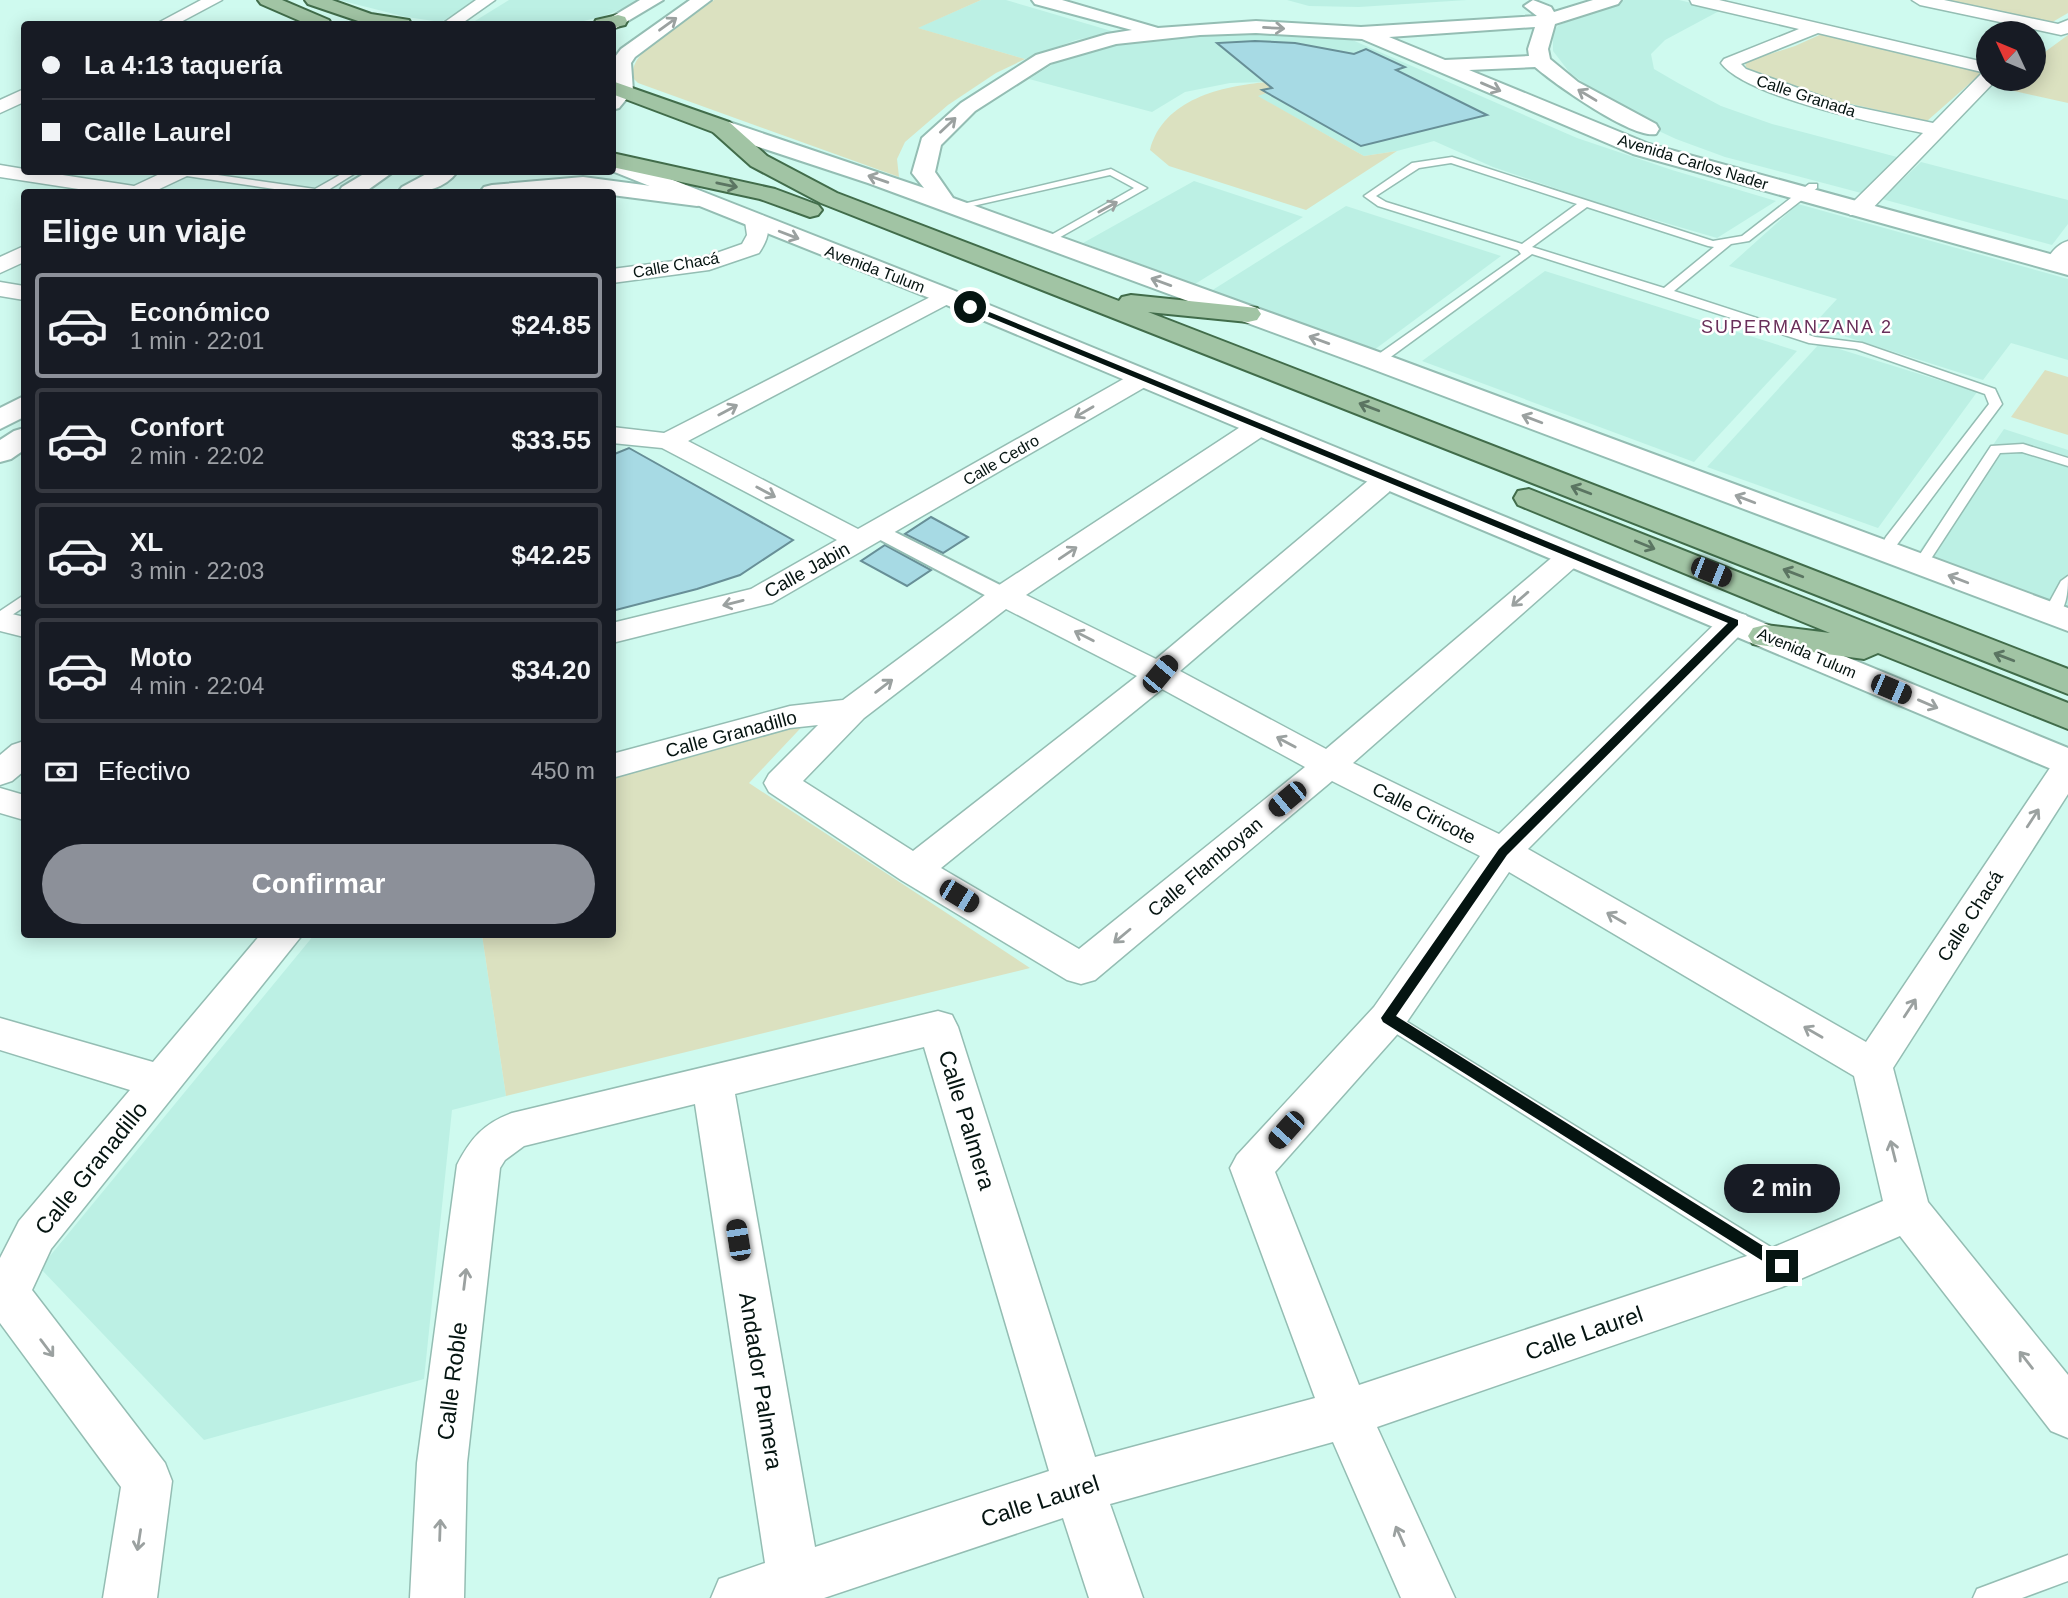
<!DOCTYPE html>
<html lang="es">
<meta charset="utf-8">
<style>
body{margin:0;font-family:Helvetica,sans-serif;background:#242831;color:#f1f3f6;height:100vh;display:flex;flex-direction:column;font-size:26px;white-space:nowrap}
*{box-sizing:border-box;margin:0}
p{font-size:23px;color:#9ea1a6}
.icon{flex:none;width:38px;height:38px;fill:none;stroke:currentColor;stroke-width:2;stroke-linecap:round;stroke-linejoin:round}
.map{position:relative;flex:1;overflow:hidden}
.panel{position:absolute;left:21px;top:189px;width:595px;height:749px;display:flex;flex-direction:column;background:#171b24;border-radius:7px;box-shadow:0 4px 18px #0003}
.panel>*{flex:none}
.banner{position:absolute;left:21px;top:21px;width:595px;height:154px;border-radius:7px;box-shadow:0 4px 18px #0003;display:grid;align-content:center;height:154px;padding:0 21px;background:#171b24}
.needle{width:46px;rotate:314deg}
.buttons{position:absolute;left:1976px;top:21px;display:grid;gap:14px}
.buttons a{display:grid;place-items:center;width:70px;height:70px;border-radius:50%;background:#171b24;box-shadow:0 4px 18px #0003;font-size:35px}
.end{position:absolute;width:32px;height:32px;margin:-16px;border:9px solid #051411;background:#fff;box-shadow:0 0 0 4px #fff}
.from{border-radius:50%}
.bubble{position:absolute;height:49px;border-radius:24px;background:#171b24;box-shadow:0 4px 18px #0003;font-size:23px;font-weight:800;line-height:49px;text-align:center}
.car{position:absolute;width:21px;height:42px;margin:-21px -10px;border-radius:9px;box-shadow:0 0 5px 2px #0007;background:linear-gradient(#222 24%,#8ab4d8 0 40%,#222 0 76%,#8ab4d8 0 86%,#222 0)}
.banner b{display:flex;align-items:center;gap:24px;height:66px;font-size:26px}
.banner b+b{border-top:2px solid #363941}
.banner i{width:18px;height:18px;background:#f1f3f6}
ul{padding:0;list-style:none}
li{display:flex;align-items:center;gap:21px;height:105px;margin:0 14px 10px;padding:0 7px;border:4px solid #363941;border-radius:7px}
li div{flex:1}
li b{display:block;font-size:26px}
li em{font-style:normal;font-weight:800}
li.selected{border-color:#8c9099}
li>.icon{width:63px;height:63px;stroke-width:1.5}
h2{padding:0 21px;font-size:32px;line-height:84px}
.pay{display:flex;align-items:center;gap:18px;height:77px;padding:0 21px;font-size:26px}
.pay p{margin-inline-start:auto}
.button{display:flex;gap:14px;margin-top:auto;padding:14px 21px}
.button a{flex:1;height:80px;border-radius:42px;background:#8c9099;color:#fff;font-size:28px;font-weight:800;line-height:80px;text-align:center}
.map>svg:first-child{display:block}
</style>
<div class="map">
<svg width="2068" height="1598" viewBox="0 0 2068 1598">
<rect width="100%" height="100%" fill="#cffaef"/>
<g fill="#bcf0e4">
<path d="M339 0H477L441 22 406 17Z"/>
<path d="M509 0H644L604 16 572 24H470Z"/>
<path d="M981 0H1006L1115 32 1076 40 1025 59 917 28Z"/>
<path d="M1287 0H1467L1359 7 1309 6Z"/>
<path d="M1624 0H1679L1721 10 1665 40 1651 54 1654 69 1678 83 1721 106 1772 124 1897 157 1865 194 1725 157 1676 139 1635 120 1570 73 1553 51V31L1559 25Z"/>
<path d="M1268 33 1350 39 1577 138 1672 170 1776 201 1717 238 1604 205 1493 167 1434 141 1397 151 1364 156 1257 96 1267 82 1230 83 1185 92 1152 112 1029 79 1058 61 1125 43 1211 34Z"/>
<path d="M1921 162 2068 200V224L2052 245 1882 199Z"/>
<path d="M1194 181 1303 217 1195 284 1083 243Z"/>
<path d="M1798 204 2068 279V360L2011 343 1983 380 1812 326 1837 299 1729 266Z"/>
<path d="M1346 206 1501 256 1374 350 1211 291Z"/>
<path d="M1545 271 1797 351 1694 462 1422 361Z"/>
<path d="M1820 343 1977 392 1878 528 1707 467Z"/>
<path d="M2004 429 2068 450V608L1918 553Z"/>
<path d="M314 935H482L506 1096 452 1110 424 1379 204 1440 40 1268Z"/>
</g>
<g fill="#dbe1c0">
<path d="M714 0H981L918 28 1025 59 996 73 948 105 905 142 897 159 899 177 638 83 632 77C633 65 636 60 644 51Z"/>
<path d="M1938 0H2068V13L2049 24Z"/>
<path d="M1826 32 1985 70 1927 121 1811 95 1753 74 1746 67 1745 62 1795 46Z"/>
<path d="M2068 35V103L2001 88 2011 79H2034V60Z"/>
<path d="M1267 82 1278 89 1258 96 1364 156 1397 151 1306 210 1169 166 1150 150C1163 99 1222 86 1267 82Z"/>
<path d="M2045 370 2068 377V435L2011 417Z"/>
<path d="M812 716 749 783 1030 968 506 1096 482 935 612 934 613 773Z"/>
</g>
<g fill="#a7dae4" stroke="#678f97" stroke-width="2">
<path d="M1255 41 1295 43 1354 54 1366 49 1405 67 1396 70 1487 115 1361 146 1262 90 1272 88 1217 43Z"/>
<path d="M629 448 793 540 740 575 697 589 612 611V455Z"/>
<path d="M931 517 968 537 943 553 905 534Z"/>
<path d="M885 545 931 570 907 586 861 561Z"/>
</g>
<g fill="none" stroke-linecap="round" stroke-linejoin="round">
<defs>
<g id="service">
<path d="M1452 157 1713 241 1742 236 1809 184H1817V188L1749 241 1731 244 1674 291 1815 337 1862 343 1995 389 2002 404 1890 554 1885 555 1878 551 1886 537 1989 404 1985 394 1856 349 1809 343 1532 254 1381 364H1373V358L1521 254 1518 250 1378 206 1364 196 1412 163ZM1451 163 1577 204 1522 244 1386 202 1376 196 1419 168ZM1587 207 1708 246 1714 247 1664 288 1532 247Z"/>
<path d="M1111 169 1147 188 1048 244 1044 243V239L1134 188 1110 175 955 210 950 207Z"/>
<path d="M175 172H197L315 189 345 172H357L325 192H295L180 175Z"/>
<path d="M2023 444 2068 458V466L2022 452 2000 453 1925 568H1915L1913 565 1991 446Z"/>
<path d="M2068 576C2068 591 2067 614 2051 619L2046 617 2043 614 2061 581Z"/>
<path d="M24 595V607L0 623V611Z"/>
<path d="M1388 1010 1787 1257 1790 1264 1787 1271 1779 1275 1771 1271 1381 1024 1378 1018 1381 1012Z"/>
<path d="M2068 1555V1581L2022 1598H1973L1977 1589Z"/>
</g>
<path id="pedestrian" d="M879 524 1012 591 1015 596 1012 601H996L871 535 868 530 871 525Z"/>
<g id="minor">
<path d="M201 0H222L177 24H156Z"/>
<path d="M476 0H495L461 24H442Z"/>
<path d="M1690 0H1719L1988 63V79H1997L1866 215H1850L1847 210 1850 205 1923 133C1879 124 1746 97 1721 63L1724 59 1799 29 1692 4ZM1818 33 1986 73 1981 74 1933 123 1842 104 1746 69 1741 64Z"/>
<path d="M1912 0H1944L2058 24 2068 20V33L2061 35 1920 5Z"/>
<path d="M24 89V102L0 113V100Z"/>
<path d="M0 165 24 169V172H43L134 186 164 172H190L187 176 153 192H98L0 177Z"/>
<path d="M756 214 764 216C772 229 767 241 759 253L709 270 612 283V269L705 257 742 244 747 235 745 221 748 216Z"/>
<path d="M2068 241V263L2063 269H2047L2044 264C2050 254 2057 244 2068 241Z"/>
<path d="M24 246V262L0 273V257Z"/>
<path d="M0 282 24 286V300L0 296Z"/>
<path d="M946 289 954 291 958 296 954 301 688 441 858 529 1134 373 1143 370 1152 373 1156 378 1152 383 772 603 612 643V623L751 589 837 540 662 448 612 443V427L664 433Z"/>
<path d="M1260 418 1269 420 1273 426 1269 432 1026 595 1156 659 1369 480 1379 478 1389 480 1393 486 1389 492 1180 671 1326 749 1562 549 1572 546 1582 549 1587 555 1582 561 1353 763 1499 834 1724 615 1735 612 1746 615 1750 622 1746 629 1528 849 1866 1042 2056 759 2068 755V794L1893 1068 1928 1202 2068 1375V1438L2051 1431 1900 1236 1782 1287 1377 1427 1455 1598H1401L1333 1442 1110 1504 1143 1598H1089L1063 1518 824 1598H711L719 1579 765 1563 695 1104 524 1146 505 1160 500 1168 467 1463 464 1598H410L417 1463 457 1165C470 1139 484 1123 512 1113L938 1011 952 1015 958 1027 1095 1457 1315 1398 1230 1168 1237 1155 1374 1007 1480 856 1332 781 1095 980 1081 984 1067 980 901 880 769 792 764 783 769 774 818 725 790 728 612 778V754L790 706 843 700 993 589 1251 420ZM1006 609 1137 676 913 851 803 781 864 718ZM1162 689 1305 767 1079 949 941 868ZM1509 872 1854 1076 1883 1201 1774 1247 1359 1385 1275 1172 1402 1029ZM924 1047 1049 1471 815 1547 735 1094Z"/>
<path d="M0 611 24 617V637L0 631Z"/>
<path d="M24 741V771L12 781 0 785V755L12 745Z"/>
<path d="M0 788 24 795V820L0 813Z"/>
<path d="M261 934H303L51 1249 32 1290 165 1463 172 1481 157 1598H103L121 1487 0 1323V1258L19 1221 130 1090 0 1050V1018L153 1062Z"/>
</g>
<g id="tertiary">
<path d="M1032 0H1062L1158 28 1256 21 1361 27 1537 16 1524 6 1533 0 1551 7 1554 12 1593 0H1621L1618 4 1555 24 1548 49 1550 59 1578 82 1656 124 1659 129 1656 134C1632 139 1555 84 1535 67L1469 70 1649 144 2068 259V275L1633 154 1362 39 1256 33 1200 35 1116 44 1050 63 975 111 941 145 935 172 953 198 1387 355 2068 608V631L1367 367 868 183 713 132 710 127 713 122H729L924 188 912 173 922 138 961 103 1036 55 1107 34 1132 30 1035 4ZM1535 27 1528 49 1529 56 1445 60 1389 37Z"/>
<path d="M612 156 955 291 2068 748V776L937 301 612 171Z"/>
</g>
<g id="secondary">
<path d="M640 0H663L616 28 612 29V24H600Z"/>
<path d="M690 0H711L635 57 631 63 633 91 619 108 612 110V61L621 49Z"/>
<path d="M367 172H393L365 192H339L342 187Z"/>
<path d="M430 172H457C444 190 419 194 398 192L402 187Z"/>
<path d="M583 177 697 192 705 194 709 199 705 204 697 206 612 195V192H480L484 187 492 185Z"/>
<path d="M24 396V417L0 429V408Z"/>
<path d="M24 428V450L11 459 0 462V440L14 431Z"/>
</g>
<g id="primary">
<path d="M258 0H282L329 20 331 24H307L261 4Z"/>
<path d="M305 0H332L371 14 409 20 411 24H367L308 4Z"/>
<path d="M618 15 625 17 627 21 625 25 612 28V24H594L596 20Z"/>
<path d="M612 81 729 122 767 156 837 193 1119 301 1122 297 1131 295 1257 308 1261 314 1257 320 1248 322 1148 312 2068 669V694L821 203 751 166 713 132 612 94Z"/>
<path d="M612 153 775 189 818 205 822 210 818 215 810 217 760 199 612 167Z"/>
<path d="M1529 489 2068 703V729L1878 653 1864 659 1753 644 1748 636 1753 628 1765 625 1830 633 1518 505 1514 498 1518 491Z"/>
</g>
</defs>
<use href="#service" stroke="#94bdb3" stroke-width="3"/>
<use href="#pedestrian" stroke="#94bdb3" stroke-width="4"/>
<use href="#minor" stroke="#94bdb3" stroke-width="3"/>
<use href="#tertiary" stroke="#94bdb3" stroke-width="4"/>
<use href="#secondary" stroke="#94bdb3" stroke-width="4"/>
<use href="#primary" stroke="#416c4a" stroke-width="4"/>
<use href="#service" fill="#fff" fill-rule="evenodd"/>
<use href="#pedestrian" fill="#fff" fill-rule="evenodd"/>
<use href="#minor" fill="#fff" fill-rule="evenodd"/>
<use href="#tertiary" fill="#fff" fill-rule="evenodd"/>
<use href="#secondary" fill="#fff" fill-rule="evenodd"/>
<use href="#primary" fill="#a1c4a4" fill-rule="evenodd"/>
</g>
<defs><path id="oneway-shaft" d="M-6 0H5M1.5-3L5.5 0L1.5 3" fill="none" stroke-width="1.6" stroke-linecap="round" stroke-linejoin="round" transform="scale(1.75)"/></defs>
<g stroke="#9ba1a0">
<use href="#oneway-shaft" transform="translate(668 24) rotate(-36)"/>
<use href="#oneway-shaft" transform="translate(1274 28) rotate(3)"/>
<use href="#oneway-shaft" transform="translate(1491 87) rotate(23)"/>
<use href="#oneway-shaft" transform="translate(1587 95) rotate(-149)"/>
<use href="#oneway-shaft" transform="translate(948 125) rotate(-43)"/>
<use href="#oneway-shaft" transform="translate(878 179) rotate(-161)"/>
<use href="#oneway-shaft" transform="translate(1108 207) rotate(-29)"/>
<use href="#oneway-shaft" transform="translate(789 235) rotate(21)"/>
<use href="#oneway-shaft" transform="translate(1161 282) rotate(-160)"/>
<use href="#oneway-shaft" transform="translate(1319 340) rotate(-160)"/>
<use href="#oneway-shaft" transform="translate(728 410) rotate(-28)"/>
<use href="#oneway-shaft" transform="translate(1084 412) rotate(150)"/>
<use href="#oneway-shaft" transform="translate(1532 419) rotate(-159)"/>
<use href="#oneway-shaft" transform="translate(766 492) rotate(28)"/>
<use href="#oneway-shaft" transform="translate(1745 499) rotate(-159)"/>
<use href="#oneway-shaft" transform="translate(1068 553) rotate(-34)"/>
<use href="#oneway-shaft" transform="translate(1958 579) rotate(-159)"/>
<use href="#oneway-shaft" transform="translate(1520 599) rotate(139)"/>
<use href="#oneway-shaft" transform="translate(733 603) rotate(166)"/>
<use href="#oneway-shaft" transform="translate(1084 636) rotate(-153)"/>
<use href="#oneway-shaft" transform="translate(884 686) rotate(-37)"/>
<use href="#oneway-shaft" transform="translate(1928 704) rotate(23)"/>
<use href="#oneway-shaft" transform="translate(1286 742) rotate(-152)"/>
<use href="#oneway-shaft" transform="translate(2033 818) rotate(-57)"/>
<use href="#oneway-shaft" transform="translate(1616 918) rotate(-150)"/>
<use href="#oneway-shaft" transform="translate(1122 936) rotate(140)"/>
<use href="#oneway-shaft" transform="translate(1910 1008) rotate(-57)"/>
<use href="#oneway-shaft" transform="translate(1813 1032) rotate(-150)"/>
<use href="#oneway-shaft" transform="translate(1893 1151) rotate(-104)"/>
<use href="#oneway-shaft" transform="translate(465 1279) rotate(-83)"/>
<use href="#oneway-shaft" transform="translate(47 1348) rotate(53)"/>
<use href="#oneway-shaft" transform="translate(2026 1360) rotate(-128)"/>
<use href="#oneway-shaft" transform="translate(440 1530) rotate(-88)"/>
<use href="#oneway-shaft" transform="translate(1400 1536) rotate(-114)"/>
<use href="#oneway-shaft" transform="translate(139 1540) rotate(99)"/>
</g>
<g stroke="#5b7562">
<use href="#oneway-shaft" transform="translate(727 185) rotate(12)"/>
<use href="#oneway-shaft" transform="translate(1369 407) rotate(-159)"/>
<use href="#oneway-shaft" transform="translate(1581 490) rotate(-159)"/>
<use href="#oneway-shaft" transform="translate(1645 545) rotate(22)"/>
<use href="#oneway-shaft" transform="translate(1793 573) rotate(-159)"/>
<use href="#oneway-shaft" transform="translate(2004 657) rotate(-159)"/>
</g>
<path fill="#051411" d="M970 304 1738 620V625L1507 855 1396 1016 1787 1261 1789 1266 1787 1270H1777L1383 1022 1381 1018 1499 849 1728 623 967 308Z"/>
<g text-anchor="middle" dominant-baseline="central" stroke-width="5" stroke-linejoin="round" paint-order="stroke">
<g font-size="16" fill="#051411" stroke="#fff">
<text transform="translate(1806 96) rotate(18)">Calle Granada</text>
<text transform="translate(1693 162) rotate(17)">Avenida Carlos Nader</text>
<text transform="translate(676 265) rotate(-10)">Calle Chacá</text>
<text transform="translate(875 269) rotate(21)">Avenida Tulum</text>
<text transform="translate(1001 460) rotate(-30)">Calle Cedro</text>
<text transform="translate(1807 653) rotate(23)">Avenida Tulum</text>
</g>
<g font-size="18" letter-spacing="2" fill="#692f5a" stroke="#fff">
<text x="1797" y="327">SUPERMANZANA 2</text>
</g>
<g font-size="19" fill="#051411" stroke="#fff">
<text transform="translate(807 570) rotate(-29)">Calle Jabin</text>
<text transform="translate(731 734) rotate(-15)">Calle Granadillo</text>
<text transform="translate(1424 813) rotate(27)">Calle Ciricote</text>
<text transform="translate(1205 867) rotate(-40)">Calle Flamboyan</text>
<text transform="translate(1970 916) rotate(-57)">Calle Chacá</text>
</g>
<g font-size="23" fill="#051411" stroke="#fff">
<text transform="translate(967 1120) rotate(73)">Calle Palmera</text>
<text transform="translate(91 1168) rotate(-51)">Calle Granadillo</text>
<text transform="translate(1584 1333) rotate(-19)">Calle Laurel</text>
<text transform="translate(452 1381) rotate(-83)">Calle Roble</text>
<text transform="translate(761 1381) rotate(81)">Andador Palmera</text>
<text transform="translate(1040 1501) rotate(-18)">Calle Laurel</text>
</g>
</g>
</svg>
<div class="buttons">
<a><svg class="needle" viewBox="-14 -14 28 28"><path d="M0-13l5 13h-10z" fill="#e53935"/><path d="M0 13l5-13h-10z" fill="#9ea1a6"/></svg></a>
</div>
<i class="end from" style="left:970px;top:307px"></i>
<i class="end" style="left:1782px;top:1266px"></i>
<div class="bubble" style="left:1724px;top:1164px;width:116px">2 min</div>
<i class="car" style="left:1711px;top:572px;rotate:112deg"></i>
<i class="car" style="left:1160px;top:674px;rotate:40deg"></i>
<i class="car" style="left:1891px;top:689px;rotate:113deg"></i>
<i class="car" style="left:1287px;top:799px;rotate:230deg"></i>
<i class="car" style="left:959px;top:896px;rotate:121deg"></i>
<i class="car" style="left:1286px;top:1130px;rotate:222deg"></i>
<i class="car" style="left:738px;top:1240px;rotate:351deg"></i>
<div class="banner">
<b><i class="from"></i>La 4:13 taquería</b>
<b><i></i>Calle Laurel</b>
</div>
<section class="panel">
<h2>Elige un viaje</h2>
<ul>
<li class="selected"><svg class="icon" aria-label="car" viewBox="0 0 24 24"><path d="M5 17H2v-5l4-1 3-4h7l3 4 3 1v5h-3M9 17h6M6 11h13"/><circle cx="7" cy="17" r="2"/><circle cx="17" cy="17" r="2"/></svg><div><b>Económico</b><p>1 min · 22:01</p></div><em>$24.85</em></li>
<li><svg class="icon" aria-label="car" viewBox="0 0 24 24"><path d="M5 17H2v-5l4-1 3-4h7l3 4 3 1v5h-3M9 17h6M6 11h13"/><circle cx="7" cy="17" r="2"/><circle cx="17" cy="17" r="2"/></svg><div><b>Confort</b><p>2 min · 22:02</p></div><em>$33.55</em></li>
<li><svg class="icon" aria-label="car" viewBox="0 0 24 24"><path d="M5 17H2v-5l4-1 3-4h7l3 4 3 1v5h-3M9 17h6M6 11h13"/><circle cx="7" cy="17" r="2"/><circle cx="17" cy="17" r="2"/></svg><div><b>XL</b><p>3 min · 22:03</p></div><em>$42.25</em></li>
<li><svg class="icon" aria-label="car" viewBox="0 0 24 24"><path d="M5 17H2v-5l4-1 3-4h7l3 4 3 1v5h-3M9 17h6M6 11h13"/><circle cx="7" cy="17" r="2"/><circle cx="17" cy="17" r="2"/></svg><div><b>Moto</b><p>4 min · 22:04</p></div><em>$34.20</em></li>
</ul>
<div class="pay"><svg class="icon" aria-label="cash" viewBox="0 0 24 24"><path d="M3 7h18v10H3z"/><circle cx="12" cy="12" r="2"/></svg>Efectivo<p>450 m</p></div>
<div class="button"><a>Confirmar</a></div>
</section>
</div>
